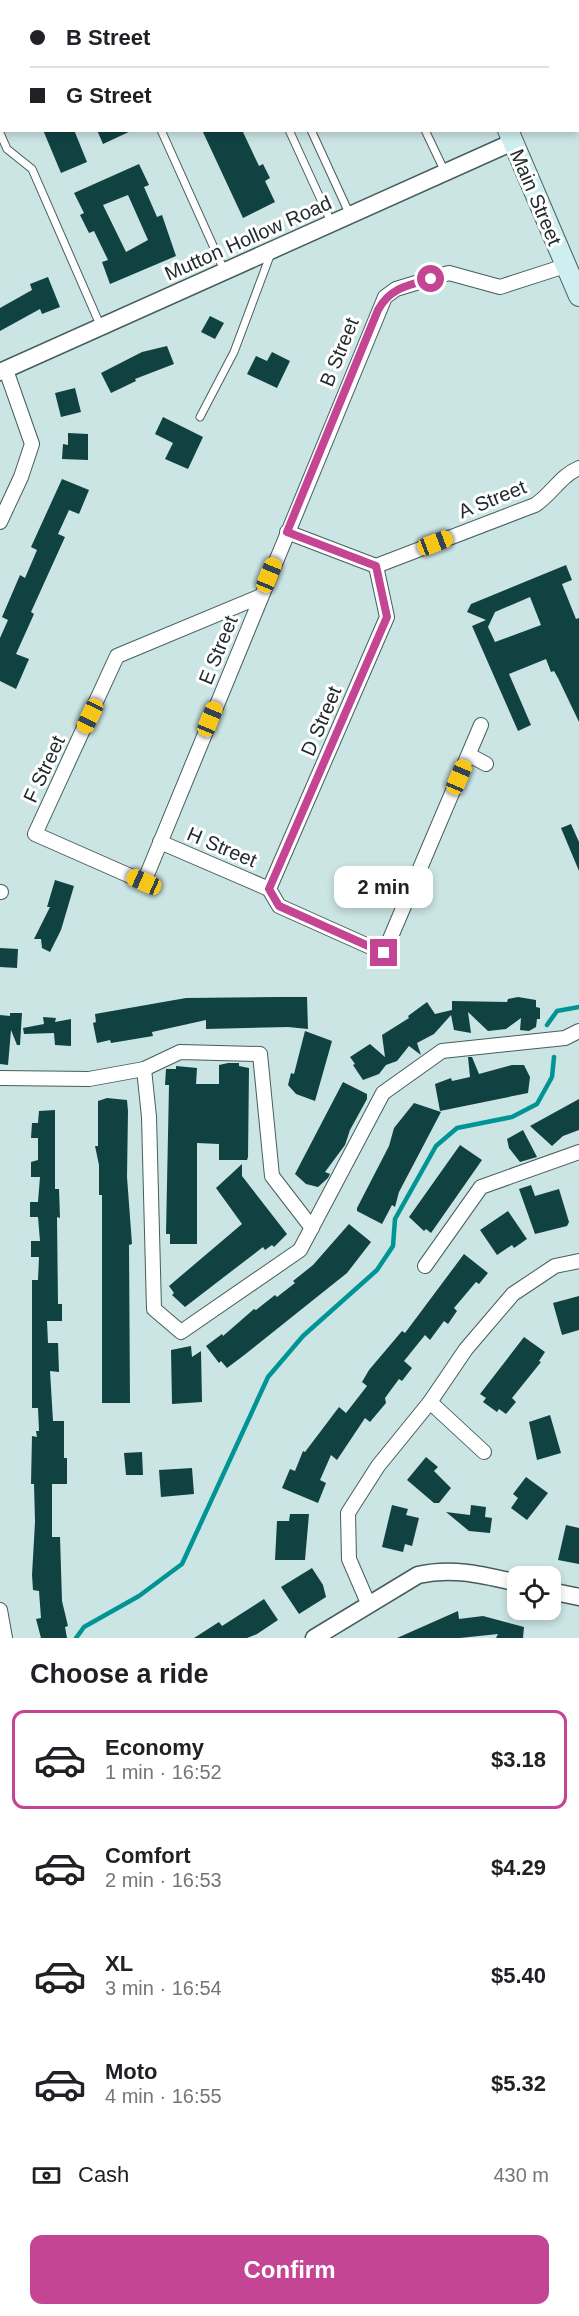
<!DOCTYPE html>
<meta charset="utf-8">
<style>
body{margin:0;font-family:Helvetica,sans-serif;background:#f2f2f2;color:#202124;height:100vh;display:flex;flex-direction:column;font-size:22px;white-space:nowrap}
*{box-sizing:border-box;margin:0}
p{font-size:20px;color:#757577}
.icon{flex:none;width:33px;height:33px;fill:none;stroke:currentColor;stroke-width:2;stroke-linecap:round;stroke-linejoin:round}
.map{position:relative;height:1638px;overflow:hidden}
.side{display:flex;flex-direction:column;background:#fff;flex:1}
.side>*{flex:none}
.top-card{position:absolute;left:0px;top:0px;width:579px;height:132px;box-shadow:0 3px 9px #0003;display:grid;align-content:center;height:132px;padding:0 30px;background:#fff}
.buttons{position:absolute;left:507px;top:1566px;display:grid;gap:12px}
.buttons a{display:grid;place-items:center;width:54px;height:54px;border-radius:12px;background:#fff;box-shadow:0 3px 9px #0003;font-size:30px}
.end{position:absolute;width:27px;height:27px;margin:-14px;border:8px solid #c34594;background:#fff;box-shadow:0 0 0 3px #fff}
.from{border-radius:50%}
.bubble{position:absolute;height:42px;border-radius:12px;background:#fff;box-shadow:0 3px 9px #0003;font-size:20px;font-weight:600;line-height:42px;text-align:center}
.car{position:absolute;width:18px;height:36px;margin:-18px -9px;border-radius:8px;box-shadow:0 0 4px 2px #0007;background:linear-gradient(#f5c518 24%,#345 0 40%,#f5c518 0 76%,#345 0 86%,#f5c518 0)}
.top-card b{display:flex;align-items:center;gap:21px;height:57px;font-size:22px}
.top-card b+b{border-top:2px solid #e0e0e0}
.top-card i{width:15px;height:15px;background:#202124}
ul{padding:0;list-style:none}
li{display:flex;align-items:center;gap:18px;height:99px;margin:0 12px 9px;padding:0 18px;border:3px solid transparent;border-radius:12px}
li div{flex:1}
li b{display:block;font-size:22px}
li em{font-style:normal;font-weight:600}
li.active{border-color:#c34594}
li>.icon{width:54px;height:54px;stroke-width:1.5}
h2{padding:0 30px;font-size:27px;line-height:72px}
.pay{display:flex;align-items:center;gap:15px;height:66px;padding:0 30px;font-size:22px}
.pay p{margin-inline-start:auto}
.cta{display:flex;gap:12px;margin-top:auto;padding:12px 30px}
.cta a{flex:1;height:69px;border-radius:12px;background:#c34594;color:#fff;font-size:24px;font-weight:600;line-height:69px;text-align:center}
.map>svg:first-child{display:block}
</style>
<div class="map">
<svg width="579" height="1638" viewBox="0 0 579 1638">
<rect width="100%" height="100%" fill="#cbe4e4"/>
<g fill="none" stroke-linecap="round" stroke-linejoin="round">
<g stroke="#019495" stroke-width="4.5">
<path d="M547 1025 557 1011 579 1007"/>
<path d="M76 1638 84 1627 139 1596 182 1564 268 1377 303 1336 377 1270 393 1246 395 1219 436 1146 457 1128 512 1117 537 1104 552 1077 554 1057"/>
</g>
</g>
<g fill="#104242" fill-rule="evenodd">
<path d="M43 130H74L87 162 61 173Z"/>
<path d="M97 130H133L103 144Z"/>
<path d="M202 130H242L259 166 263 164 270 178 265 181 275 202 243 218Z"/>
<path d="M139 164 149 185 144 187 157 217 162 215 176 256 110 284 102 262 108 260 94 231 89 233 80 215 84 213 74 193ZM128 195 148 240 126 252 103 205Z"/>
<path d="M48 277 60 307 42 314 40 309 0 331V308L32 290 30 284Z"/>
<path d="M210 316 224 323 215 339 201 332Z"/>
<path d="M167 346 174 364 135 379 136 381 111 393 101 373 142 352Z"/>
<path d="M272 352 290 361 277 388 247 374 256 356 267 361Z"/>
<path d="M75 388 81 412 61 417 55 393Z"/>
<path d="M163 417 203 437 188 469 165 459 173 443 155 434Z"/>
<path d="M68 433 88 434V460L62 459 63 444 68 445Z"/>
<path d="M62 479 89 490 79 514 69 510 58 534 65 537 31 612 34 614 16 654 29 659 16 689 0 681V638L8 620 2 617 20 575 25 578 37 550 31 547Z"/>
<path d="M566 565 572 580 562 584 576 619 579 618V722L558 678 554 671 551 672 546 659 509 674 531 725 518 731 472 626 486 620 467 612 471 604ZM530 597 541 625 495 642 488 627 495 612Z"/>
<path d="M571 824 579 842V871L561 828Z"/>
<path d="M55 880 74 886 61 930 50 952 42 948 41 939H34L50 907H47Z"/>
<path d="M0 948 18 949 17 968 0 967Z"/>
<path d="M277 997H307L308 1029 288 1027 206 1029V1020L152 1032 153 1036 111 1043 110 1040 97 1043 93 1023 96 1022 95 1014 186 998Z"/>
<path d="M518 997 536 1000V1007L540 1008V1019H537L536 1027 529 1031 520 1030 521 1018 506 1029 488 1031 468 1012 471 1033 454 1030 451 1015 434 1034 417 1043 421 1055 409 1046 397 1061 386 1065 379 1074 363 1080 353 1065 355 1064 350 1057 370 1044 385 1057 382 1035 409 1018 408 1016 427 1002 435 1014 452 1010V1001L507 1002 508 999Z"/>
<path d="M10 1013H22L20 1045H17L11 1030 8 1065 0 1064V1015L10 1016Z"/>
<path d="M43 1017 56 1018 55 1022 71 1019V1046L55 1045 54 1033 24 1034 23 1028 44 1024Z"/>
<path d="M305 1031 332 1041 315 1101 296 1094 288 1085 291 1073 294 1074Z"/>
<path d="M468 1057H472L479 1074 512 1065H524L530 1077 528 1093 440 1111 435 1084 451 1078 452 1081 470 1077Z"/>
<path d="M228 1063H239V1066L249 1068 248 1157 247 1160H219V1144L197 1143V1244H170V1234H166L169 1085H165L166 1069H176V1066L197 1068 196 1084H219V1065Z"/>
<path d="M343 1082 367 1094V1099L350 1130 345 1145 325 1172 330 1174 328 1178 318 1187 306 1184 295 1174Z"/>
<path d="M107 1098 127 1100 128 1111 127 1177 132 1244 129 1245 130 1403H102V1195H99V1165L95 1146H98V1101Z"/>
<path d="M579 1099V1130L563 1136 552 1146 530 1126Z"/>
<path d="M414 1103 441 1112 399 1192 395 1207 392 1205 382 1224 357 1211V1208L389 1146 394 1128Z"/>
<path d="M55 1110V1189H59L60 1218 57 1217 58 1304H62V1321H47L48 1343H58L59 1372 50 1371 53 1421H64V1458H67V1484H52V1537H60L62 1601 68 1626 65 1627 67 1638H41L36 1619 41 1618 39 1591 33 1590 32 1575 35 1522 34 1484H31L32 1436 37 1437 36 1431H39L38 1408H32V1280H38L39 1257H31V1241H40L38 1217H30V1202H38L40 1177H31V1162L38 1160V1138H31L32 1123H38L39 1111Z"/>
<path d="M523 1130 537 1157 520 1162 509 1148 507 1139Z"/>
<path d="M460 1145 482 1160 431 1233 426 1229 424 1231 409 1217Z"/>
<path d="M242 1164V1176L287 1234 274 1247 272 1245 265 1250 263 1247 185 1307 172 1295 174 1293 169 1286 242 1224 216 1188Z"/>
<path d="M531 1185 535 1196 559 1189 569 1222 567 1226 535 1234 519 1189Z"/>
<path d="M508 1211 527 1239 514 1248 512 1245 497 1255 480 1230Z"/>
<path d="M349 1224 371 1242 347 1273 243 1356 227 1368 221 1361 219 1363 206 1346 222 1334 223 1336 254 1309 256 1310 275 1295 277 1297 295 1283 293 1281 313 1265Z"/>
<path d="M464 1254 488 1273 479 1284 476 1282 454 1308 457 1311 448 1324 444 1321 430 1340 425 1335 404 1361 412 1368 402 1381 399 1379 385 1398 386 1403 370 1422 365 1418 337 1460 331 1455 320 1480 326 1483 318 1503 282 1488 290 1469 295 1471 303 1451 305 1452 339 1407 346 1413 367 1386 362 1382 369 1370 402 1331 405 1333Z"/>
<path d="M579 1296V1330L562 1335 553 1303Z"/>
<path d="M524 1337 545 1352 539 1361 541 1362 512 1398 516 1402 506 1414 499 1409 497 1412 483 1402 486 1398 480 1394Z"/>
<path d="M191 1346 192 1357 201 1351 202 1402 172 1404 171 1350Z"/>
<path d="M550 1415 561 1453 537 1460 529 1422Z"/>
<path d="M142 1452 143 1475H126L124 1453Z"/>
<path d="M426 1457 438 1467 434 1471 451 1488 439 1503H434L407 1480Z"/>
<path d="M192 1468 194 1494 161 1497 159 1470Z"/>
<path d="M526 1477 548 1493 527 1520 511 1508 518 1498 513 1494Z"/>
<path d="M392 1505 408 1509 406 1515 419 1518 412 1546 405 1544 403 1552 382 1547Z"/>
<path d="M471 1505 486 1507 485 1517 492 1518 490 1533 469 1531 446 1512 470 1515Z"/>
<path d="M290 1514H309L305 1560H275L277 1521H289Z"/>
<path d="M566 1525 579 1528V1564L558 1560Z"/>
<path d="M312 1568 323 1585 326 1597 299 1614 281 1587Z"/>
<path d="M264 1599 278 1620 257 1634 247 1638H194L219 1622 222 1626Z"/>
<path d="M458 1611 459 1619 483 1616 524 1627 523 1638H496L498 1634 460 1638H397Z"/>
</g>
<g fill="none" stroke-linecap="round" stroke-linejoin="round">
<defs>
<g id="service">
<path d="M230 0V2"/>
<path d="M161 130 224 270"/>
<path d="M289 130 332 224"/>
<path d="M311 130 350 215"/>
<path d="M425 130 445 172"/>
<path d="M0 133 7 149 32 169 101 327"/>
<path d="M200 417 234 352 271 253"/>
</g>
<g id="minor">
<path d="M0 522 21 477 32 444 6 370"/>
<path d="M287 532 376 566"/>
<path d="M376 566 535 505C552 494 560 476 579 468"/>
<path d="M261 596 117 656 35 834 144 882 385 297 396 289 449 273 500 287 565 266"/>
<path d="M469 755 486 764"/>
<path d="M160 842 269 889"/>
<path d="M269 889 279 906 384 953 481 725"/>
<path d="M269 889 387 617 376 566"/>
<path d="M0 892H1"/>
<path d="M144 1069 149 1117 154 1309 181 1332 300 1250 383 1093 442 1051 565 1038 579 1031"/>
<path d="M0 1078 89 1079 144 1069 180 1052 260 1054 272 1176 312 1228"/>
<path d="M425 1266 481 1187 579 1152"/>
<path d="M430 1402 484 1452"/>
<path d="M368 1603 349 1559 348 1513 378 1466 430 1402 466 1349 513 1294 555 1266 579 1261"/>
<path d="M0 1610 5 1638"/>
</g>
<g id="tertiary">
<path d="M0 372 513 142"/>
<path d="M550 1591 579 1597"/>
<path d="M314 1638 418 1575C453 1567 483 1575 518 1583"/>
</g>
<g id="secondary">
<path d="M453 0 454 2"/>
<path d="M508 130 579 296"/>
</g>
</defs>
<use href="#service" stroke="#475d5d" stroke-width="9"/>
<use href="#minor" stroke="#475d5d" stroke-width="16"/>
<use href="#tertiary" stroke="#475d5d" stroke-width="19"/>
<use href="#secondary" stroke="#475d5d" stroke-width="22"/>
<use href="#service" stroke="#fff" stroke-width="7"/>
<use href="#minor" stroke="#fff" stroke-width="14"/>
<use href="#tertiary" stroke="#fff" stroke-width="16"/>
<use href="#secondary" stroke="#ceeeef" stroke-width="20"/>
</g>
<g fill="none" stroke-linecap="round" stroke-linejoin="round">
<path stroke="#c34594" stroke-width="8" d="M384 953 279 906 269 889 387 617 376 566 287 532 378 310C390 288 408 285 431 279"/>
</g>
<g text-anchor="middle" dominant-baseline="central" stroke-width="6" stroke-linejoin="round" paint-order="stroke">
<g font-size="20" fill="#222b2b" stroke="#fff">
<text transform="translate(536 197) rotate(67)">Main Street</text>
<text transform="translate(248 238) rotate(-24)">Mutton Hollow Road</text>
<text transform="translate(339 352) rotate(-68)">B Street</text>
<text transform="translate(492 499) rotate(-22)">A Street</text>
<text transform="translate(218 650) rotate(-68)">E Street</text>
<text transform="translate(321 721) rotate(-67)">D Street</text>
<text transform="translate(44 769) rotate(-65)">F Street</text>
<text transform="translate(222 847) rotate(23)">H Street</text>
</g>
</g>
</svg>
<div class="buttons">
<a><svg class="icon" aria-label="locate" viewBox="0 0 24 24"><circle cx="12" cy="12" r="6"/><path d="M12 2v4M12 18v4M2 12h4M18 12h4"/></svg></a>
</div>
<i class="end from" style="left:431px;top:279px"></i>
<i class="end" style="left:384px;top:953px"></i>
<div class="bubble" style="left:334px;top:866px;width:99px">2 min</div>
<i class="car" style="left:435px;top:543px;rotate:69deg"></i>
<i class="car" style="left:269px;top:575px;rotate:22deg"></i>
<i class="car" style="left:90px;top:716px;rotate:205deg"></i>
<i class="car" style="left:210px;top:719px;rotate:22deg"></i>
<i class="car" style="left:459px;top:777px;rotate:23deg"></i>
<i class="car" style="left:144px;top:882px;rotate:294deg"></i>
<div class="top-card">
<b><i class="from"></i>B Street</b>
<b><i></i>G Street</b>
</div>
</div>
<section class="side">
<h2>Choose a ride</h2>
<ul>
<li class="active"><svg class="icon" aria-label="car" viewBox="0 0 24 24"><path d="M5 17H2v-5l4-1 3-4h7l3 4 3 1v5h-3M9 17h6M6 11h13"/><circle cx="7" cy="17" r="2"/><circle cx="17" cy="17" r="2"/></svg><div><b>Economy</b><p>1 min · 16:52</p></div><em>$3.18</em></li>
<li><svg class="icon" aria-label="car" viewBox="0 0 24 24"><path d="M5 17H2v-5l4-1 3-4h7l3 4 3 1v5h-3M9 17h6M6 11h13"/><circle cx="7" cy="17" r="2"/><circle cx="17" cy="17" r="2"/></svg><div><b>Comfort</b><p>2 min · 16:53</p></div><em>$4.29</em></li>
<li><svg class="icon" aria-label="car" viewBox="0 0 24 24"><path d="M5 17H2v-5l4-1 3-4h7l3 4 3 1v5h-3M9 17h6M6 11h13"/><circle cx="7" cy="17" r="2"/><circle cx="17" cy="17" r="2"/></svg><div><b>XL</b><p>3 min · 16:54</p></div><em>$5.40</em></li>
<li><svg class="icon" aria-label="car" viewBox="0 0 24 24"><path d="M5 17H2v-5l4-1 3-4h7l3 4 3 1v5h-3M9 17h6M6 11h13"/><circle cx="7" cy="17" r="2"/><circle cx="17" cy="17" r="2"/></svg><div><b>Moto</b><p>4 min · 16:55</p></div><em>$5.32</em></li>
</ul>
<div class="pay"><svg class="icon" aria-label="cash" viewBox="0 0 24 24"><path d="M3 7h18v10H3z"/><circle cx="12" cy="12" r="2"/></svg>Cash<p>430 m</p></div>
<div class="cta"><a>Confirm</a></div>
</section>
